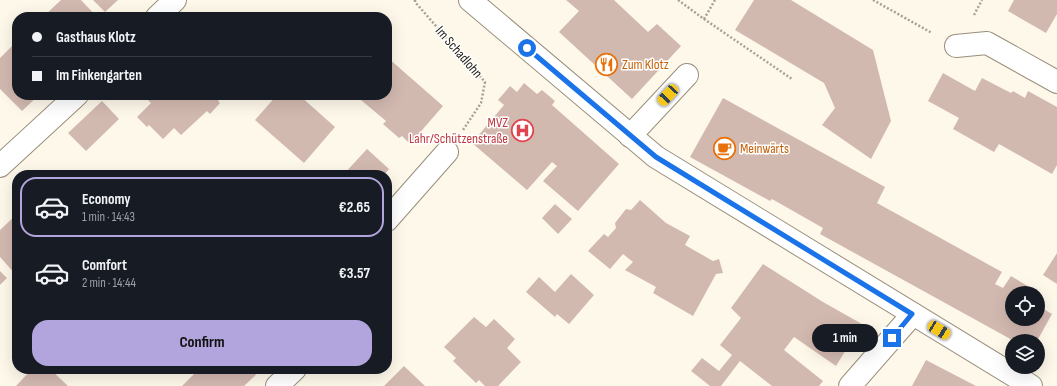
<!DOCTYPE html>
<meta charset="utf-8">
<style>
body{margin:0;font-family:"Sofia Sans Condensed",sans-serif;background:#242831;color:#f1f3f6;height:100vh;display:flex;flex-direction:column;font-size:15px;white-space:nowrap}
*{box-sizing:border-box;margin:0}
p{font-size:13px;color:#9ea1a6}
.icon{flex:none;width:22px;height:22px;fill:none;stroke:currentColor;stroke-width:2;stroke-linecap:round;stroke-linejoin:round}
.map{position:relative;flex:1;overflow:hidden}
.side{position:absolute;left:12px;top:170px;width:380px;height:204px;display:flex;flex-direction:column;background:#171b24;border-radius:16px;box-shadow:0 4px 16px #0002}
.side>*{flex:none}
.guide{position:absolute;left:12px;top:12px;width:380px;height:88px;border-radius:16px;box-shadow:0 4px 16px #0002;display:grid;align-content:center;height:88px;padding:0 20px;background:#171b24}
.tools{position:absolute;left:1005px;top:286px;display:grid;gap:8px}
.tools a{display:grid;place-items:center;width:40px;height:40px;border-radius:50%;background:#171b24;box-shadow:0 4px 16px #0002;font-size:20px}
.end{position:absolute;width:18px;height:18px;margin:-9px;border:5px solid #1a73e8;background:#fff;box-shadow:0 0 0 2px #fff}
.from{border-radius:50%}
.bubble{position:absolute;height:28px;border-radius:14px;background:#171b24;box-shadow:0 4px 16px #0002;font-size:13px;font-weight:700;line-height:28px;text-align:center}
.car{position:absolute;width:12px;height:24px;margin:-12px -6px;border-radius:5px;box-shadow:0 0 3px 1px #0007;background:linear-gradient(#f5c518 24%,#345 0 40%,#f5c518 0 76%,#345 0 86%,#f5c518 0)}
.guide b{display:flex;align-items:center;gap:14px;height:38px;font-size:15px}
.guide b+b{border-top:1px solid #363941}
.guide i{width:10px;height:10px;background:#f1f3f6}
ul{padding:7px 0 0;list-style:none}
li{display:flex;align-items:center;gap:12px;height:60px;margin:0 8px 6px;padding:0 12px;border:2px solid transparent;border-radius:16px}
li div{flex:1}
li b{display:block;font-size:15px}
li em{font-style:normal;font-weight:700}
li.selected{border-color:#b2a4dc}
li>.icon{width:36px;height:36px;stroke-width:1.5}
.button{display:flex;gap:8px;margin-top:auto;padding:8px 20px}
.button a{flex:1;height:46px;border-radius:16px;background:#b2a4dc;color:#111;font-size:16px;font-weight:700;line-height:46px;text-align:center}
.map>svg:first-child{display:block}
</style>
<div class="map">
<svg width="1057" height="386" viewBox="0 0 1057 386">
<rect width="100%" height="100%" fill="#fef8eb"/>
<g fill="#d2b9b0">
<path d="M61 0H81L97 17H43Z"/>
<path d="M93 0H118L105 12Z"/>
<path d="M566 0H614L648 32 657 24 681 46 632 99 559 32 579 11Z"/>
<path d="M754 0H791L873 50 891 121 871 159 822 125 835 108 824 83 735 30Z"/>
<path d="M1014 0H1057V14L1046 33 1008 11Z"/>
<path d="M15 43 17 45V95H39L22 111 0 89V58Z"/>
<path d="M387 57 443 106 410 144 402 136 399 138 383 124 386 121 355 95H387Z"/>
<path d="M943 73 975 91 982 78 1011 93 1013 91 1025 98 1028 91 1057 107V165L1052 174 999 144 994 152 953 129 959 118 928 101Z"/>
<path d="M524 83 537 94 542 90 555 101 552 105 619 164 578 211 543 181 557 166 552 162 527 190 472 143 504 105 498 100 510 86 517 92Z"/>
<path d="M143 95H224L218 101 220 103 210 114 207 111 181 135 174 128 163 139 149 125 147 127 137 117 151 103Z"/>
<path d="M277 95H299L335 127 304 163 255 120Z"/>
<path d="M723 98 885 187 877 203 1002 272 995 284 1003 288 1011 276 1029 287 1028 293H1012V319H1038V306L1052 314 1037 341H1014L820 234 823 228 772 199 770 201 690 157Z"/>
<path d="M102 101 119 119 86 151 68 133Z"/>
<path d="M367 149 389 169 384 175H343Z"/>
<path d="M640 200 666 223 690 236 685 245 713 261 719 259 723 273 716 274 693 316 653 293 656 287 625 270 633 262 623 254 610 269 588 251 604 234 608 237 616 228 615 223 626 209 631 210Z"/>
<path d="M555 204 572 219 558 234 542 218Z"/>
<path d="M17 214V276L0 257V230Z"/>
<path d="M1057 253V284L1043 275Z"/>
<path d="M763 264 823 302 862 324 836 366 794 337 784 350 823 381 819 386H772L740 361 721 386H710L691 371 702 358 719 371 732 355 720 345 741 318 731 308Z"/>
<path d="M0 271 7 278 0 285Z"/>
<path d="M571 274 594 295 569 324 557 314 555 317 526 292 539 277 555 292Z"/>
<path d="M474 317 486 327 494 319 515 339 507 348 521 362 498 386H485L479 380 476 383 453 361 456 358 444 347Z"/>
<path d="M926 360 976 386H912Z"/>
<path d="M404 366 425 386H384Z"/>
<path d="M32 369H50L68 386H16Z"/>
<path d="M193 369H262L244 386H182L196 372Z"/>
</g>
<g fill="none" stroke-linecap="round" stroke-linejoin="round">
<defs>
<g id="minor">
<path d="M470 0 656 157 1031 386"/>
<path d="M157 17 175 0"/>
<path d="M956 46 987 43 1057 82"/>
<path d="M630 136 687 75"/>
<path d="M0 166 77 95"/>
<path d="M387 220 447 152"/>
<path d="M277 386 295 369"/>
<path d="M850 386 913 314"/>
</g>
</defs>
<use href="#minor" stroke="#998f7b" stroke-width="24"/>
<g stroke="#a6a196" stroke-width="2.5" stroke-dasharray="2 2" stroke-linecap="butt">
<path d="M415 0V2L485 82 481 103 463 130"/>
<path d="M678 0 704 19 792 79"/>
<path d="M873 0 932 33"/>
<path d="M974 15 982 0"/>
<path d="M704 19 715 0"/>
</g>
<use href="#minor" stroke="#fff" stroke-width="22"/>
</g>
<g fill="none" stroke-linecap="round" stroke-linejoin="round">
<path stroke="#1a73e8" stroke-width="5" d="M527 48 656 157 912 314 892 338"/>
</g>
<defs>
<symbol id="restaurant-ring" viewBox="-11 -11 22 22"><circle r="9.5" fill="#fff" stroke="#e8710a" stroke-width="1.5"/><path d="M-5-6h1v4h1v-4h1v4h1v-4h1v5L-1.5 .5V6h-2V.5L-5-1ZM5-6V6H3V1.5H1.5Q1.5-4 5-6Z" fill="#e8710a"/></symbol>
<symbol id="hospital-ring" viewBox="-11 -11 22 22"><circle r="9.5" fill="#fff" stroke="#e0444e" stroke-width="1.5"/><path d="M-5-5h3v3.5h4V-5h3V5h-3V1.5h-4V5h-3Z" fill="#e0444e"/></symbol>
<symbol id="cafe-ring" viewBox="-11 -11 22 22"><circle r="9.5" fill="#fff" stroke="#e8710a" stroke-width="1.5"/><path d="M-5.5-4.5H6V0H3Q3 3.5 0 3.5H-2.5Q-5.5 3.5-5.5 0ZM3-3.2v2h1.7v-2ZM-6 4.5H4V6H-6Z" fill="#e8710a"/></symbol>
</defs>
<g fill-rule="evenodd">
<use href="#restaurant-ring" x="594" y="52" width="25" height="25"/>
<use href="#hospital-ring" x="510" y="118" width="25" height="25"/>
<use href="#cafe-ring" x="712" y="136" width="25" height="25"/>
</g>
<g text-anchor="middle" dominant-baseline="central" stroke-width="3" stroke-linejoin="round" paint-order="stroke">
<g font-size="14" fill="#1e1a12" stroke="#fff">
<text transform="translate(459 52) rotate(49)">Im Schadlohn</text>
</g>
<g font-size="14" fill="#c56008" stroke="#fff" text-anchor="start">
<text x="622" y="64">Zum Klotz</text>
<text x="740" y="148">Meinwärts</text>
</g>
<g font-size="14" fill="#be3a42" stroke="#fff" text-anchor="end">
<text x="508" y="122">MVZ<tspan x="508" dy="16">Lahr/Schützenstraße</tspan></text>
</g>
</g>
</svg>
<div class="tools">
<a><svg class="icon" aria-label="locate" viewBox="0 0 24 24"><circle cx="12" cy="12" r="6"/><path d="M12 2v4M12 18v4M2 12h4M18 12h4"/></svg></a>
<a><svg class="icon" aria-label="layers" viewBox="0 0 24 24"><path d="M12 4l9 5-9 5-9-5zM3 14l9 5 9-5"/></svg></a>
</div>
<i class="end from" style="left:527px;top:48px"></i>
<i class="end" style="left:892px;top:338px"></i>
<div class="bubble" style="left:812px;top:324px;width:66px">1 min</div>
<i class="car" style="left:668px;top:95px;rotate:223deg"></i>
<i class="car" style="left:939px;top:330px;rotate:121deg"></i>
<div class="guide">
<b><i class="from"></i>Gasthaus Klotz</b>
<b><i></i>Im Finkengarten</b>
</div>
<section class="side">
<ul>
<li class="selected"><svg class="icon" aria-label="car" viewBox="0 0 24 24"><path d="M5 17H2v-5l4-1 3-4h7l3 4 3 1v5h-3M9 17h6M6 11h13"/><circle cx="7" cy="17" r="2"/><circle cx="17" cy="17" r="2"/></svg><div><b>Economy</b><p>1 min · 14:43</p></div><em>€2.65</em></li>
<li><svg class="icon" aria-label="car" viewBox="0 0 24 24"><path d="M5 17H2v-5l4-1 3-4h7l3 4 3 1v5h-3M9 17h6M6 11h13"/><circle cx="7" cy="17" r="2"/><circle cx="17" cy="17" r="2"/></svg><div><b>Comfort</b><p>2 min · 14:44</p></div><em>€3.57</em></li>
</ul>
<div class="button"><a>Confirm</a></div>
</section>
</div>
